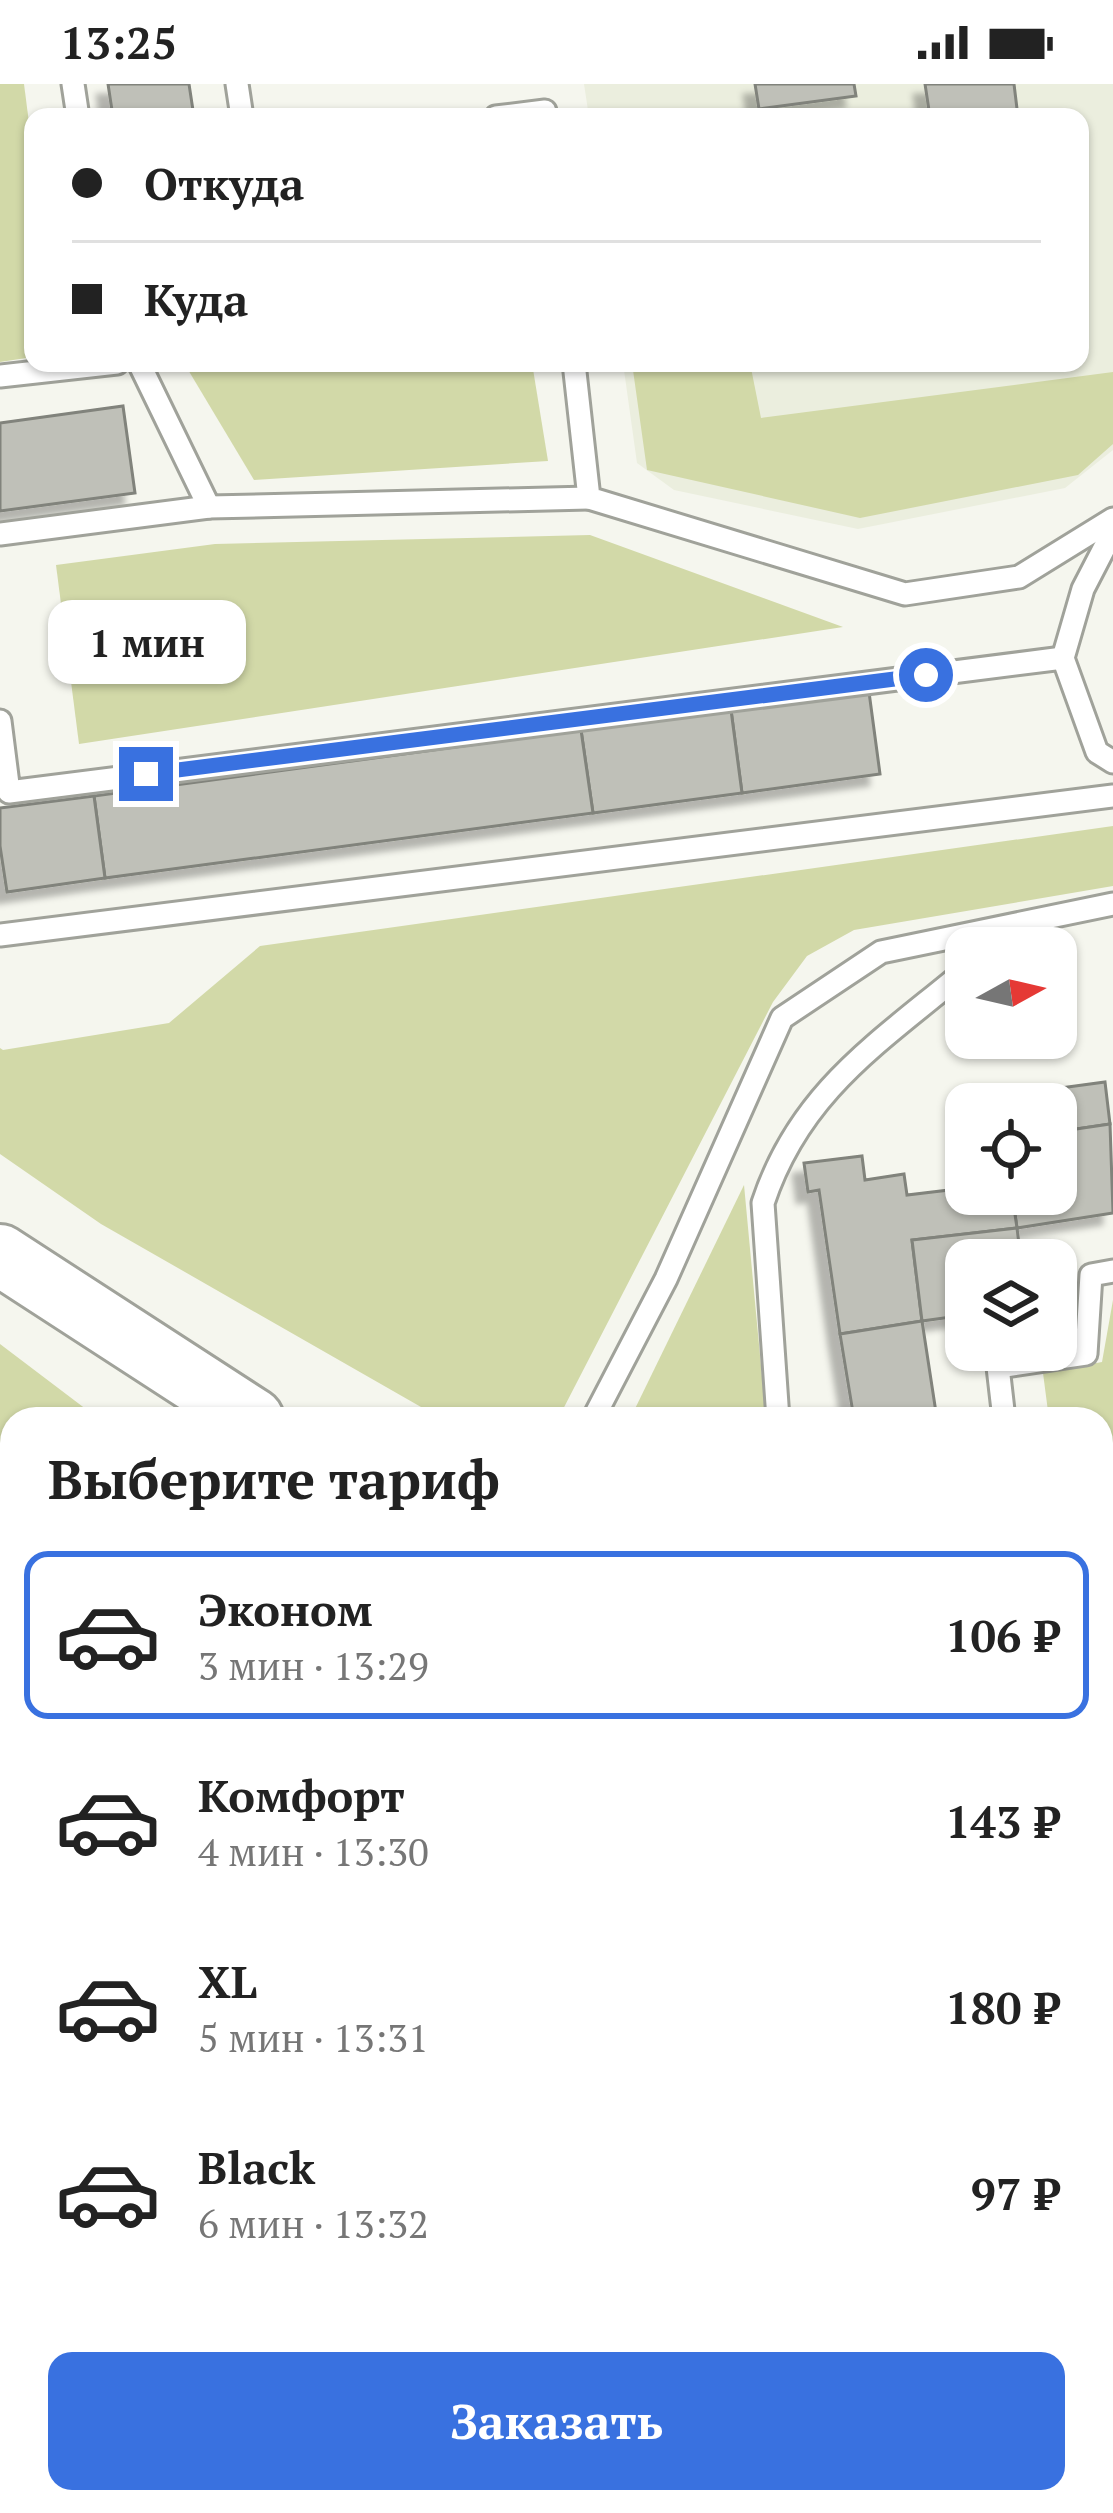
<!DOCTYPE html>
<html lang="ru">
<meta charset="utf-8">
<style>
body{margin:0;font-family:"PT Serif",serif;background:#f6f6f6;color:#222;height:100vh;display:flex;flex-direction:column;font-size:45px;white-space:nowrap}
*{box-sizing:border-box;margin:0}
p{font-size:39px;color:#767676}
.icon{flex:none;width:66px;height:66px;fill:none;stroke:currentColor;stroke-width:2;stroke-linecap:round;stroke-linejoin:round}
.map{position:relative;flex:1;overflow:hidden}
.sheet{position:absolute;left:0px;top:1323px;width:1113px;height:1107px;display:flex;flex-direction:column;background:#fff;border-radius:36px 36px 0 0;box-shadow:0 3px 9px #0004}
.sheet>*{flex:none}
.hud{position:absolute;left:24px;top:24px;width:1065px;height:264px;border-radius:24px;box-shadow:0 3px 9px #0004;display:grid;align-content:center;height:264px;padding:0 48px;background:#fff}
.needle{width:78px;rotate:82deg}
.buttons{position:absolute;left:945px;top:843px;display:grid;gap:24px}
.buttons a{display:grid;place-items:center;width:132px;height:132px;border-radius:24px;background:#fff;box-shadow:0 3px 9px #0004;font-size:60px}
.end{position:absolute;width:54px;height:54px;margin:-27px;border:15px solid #3971e0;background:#fff;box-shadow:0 0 0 6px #fff}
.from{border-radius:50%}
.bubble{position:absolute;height:84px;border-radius:24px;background:#fff;box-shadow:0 3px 9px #0004;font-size:39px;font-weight:600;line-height:84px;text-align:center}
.hud b{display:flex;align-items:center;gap:42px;height:114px;font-size:45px}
.hud b+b{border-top:3px solid #e0e0e0}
.hud i{width:30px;height:30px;background:#222}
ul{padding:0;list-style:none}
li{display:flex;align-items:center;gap:36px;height:168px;margin:0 24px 18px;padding:0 24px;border:6px solid transparent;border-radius:24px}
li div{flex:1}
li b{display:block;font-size:45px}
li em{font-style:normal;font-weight:600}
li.current{border-color:#3971e0}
li>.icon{width:108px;height:108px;stroke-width:1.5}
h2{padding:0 48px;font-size:54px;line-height:144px}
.primary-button{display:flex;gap:24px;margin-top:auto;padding:24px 48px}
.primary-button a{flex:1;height:138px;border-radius:24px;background:#3971e0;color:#fff;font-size:48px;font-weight:600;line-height:138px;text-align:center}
.status{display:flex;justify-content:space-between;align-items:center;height:84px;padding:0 60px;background:#fff;direction:ltr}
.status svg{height:33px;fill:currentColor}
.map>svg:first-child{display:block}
</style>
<div class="status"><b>13:25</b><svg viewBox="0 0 49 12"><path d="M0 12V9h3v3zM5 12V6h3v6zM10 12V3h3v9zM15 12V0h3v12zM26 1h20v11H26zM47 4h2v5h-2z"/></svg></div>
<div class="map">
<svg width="1113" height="2429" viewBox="0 0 1113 2429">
<defs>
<filter id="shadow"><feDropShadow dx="-11" dy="11" stdDeviation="3" flood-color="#0004"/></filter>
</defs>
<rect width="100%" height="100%" fill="#f5f6ee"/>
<g fill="#ebeede">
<path d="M584 0H1113V366L1065 404 858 445 674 406 637 379 623 279H1080V33H589Z"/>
<path d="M0 1400 12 1409V1875L0 1869Z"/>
<path d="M0 2061 12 2067V2418H1101V2278L1113 2282V2429H0Z"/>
</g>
<g fill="#d2d9a8">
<path d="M0 0H24L33 70V273L0 278Z"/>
<path d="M184 279H532L548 377 254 396Z"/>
<path d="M632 279H750L761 334 1113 288V360L1078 391 860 434 647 386Z"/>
<path d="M590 451 843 543 79 660 56 481 215 460Z"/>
<path d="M1113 742V802L854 846 807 872 773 918 558 1335H442L101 1140 0 1070V964L3 966 169 939 260 862Z"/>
<path d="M744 1101 766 1335H630Z"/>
<path d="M1113 1216V1454H1101V1335H1049L1043 1289 1102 1278Z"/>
<path d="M0 1260 99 1335H12V1377L0 1368Z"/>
<path d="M1101 1848 1113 1852V1996L1101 1990Z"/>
<path d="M1101 2158 1113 2160V2282L1101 2278Z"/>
</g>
<g fill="#bfc0b8" stroke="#81837b" stroke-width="3" filter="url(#shadow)">
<path d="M108 0H189L194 33H113Z"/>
<path d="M755 0H854L856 12 759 25Z"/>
<path d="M925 0H1014L1018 33H930Z"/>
<path d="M123 322 135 409 0 427V339Z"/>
<path d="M869 608 880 690 742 709 731 626Z"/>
<path d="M731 626 742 709 593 729 581 646Z"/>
<path d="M581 646 593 729 105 794 94 712Z"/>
<path d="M94 712 105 794 7 808 0 762V724Z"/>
<path d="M1105 998 1110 1040 1056 1048V1020H966V1037L963 1017Z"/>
<path d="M1110 1040 1113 1129 1017 1144 1012 1110H1056V1048Z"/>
<path d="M862 1072 865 1096 904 1090 907 1111 966 1104V1110H1012L1017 1144 912 1156 922 1237 840 1250 819 1106 808 1108 804 1079Z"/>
<path d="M1017 1144 1021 1176H966V1231L922 1237 912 1156Z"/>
<path d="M922 1237 937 1335H854L840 1250Z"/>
<path d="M1113 1597V1678L1101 1680V1599Z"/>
</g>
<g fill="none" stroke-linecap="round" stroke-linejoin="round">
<defs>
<g id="lane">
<path d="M73 0 78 33"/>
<path d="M237 0 242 33"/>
<path d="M496 33 545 27 546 33"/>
<path d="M139 279 209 423 589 414"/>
<path d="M574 279 589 414 905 510 1019 493 1113 435"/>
<path d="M0 292 117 279"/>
<path d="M1113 447 1083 505 1063 574 1097 668 1113 678"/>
<path d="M0 450 209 423"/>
<path d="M0 637 9 708 1063 574"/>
<path d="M0 851 1113 712"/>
<path d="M992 864 1021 840"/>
<path d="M593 1335 666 1195 782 934 881 868 1113 820"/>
<path d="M778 1335 763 1119C800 1007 880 958 966 886"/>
<path d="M1004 1335 998 1283 1086 1270 1091 1191 1113 1187"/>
<path d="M0 1445 12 1454"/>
<path d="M1101 1477 1112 1476 1113 1481"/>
<path d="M0 1600 12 1608"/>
<path d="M1101 1713 1113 1719"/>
<path d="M0 1759 12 1766"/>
<path d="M0 2084 12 2087"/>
<path d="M0 2186 12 2189"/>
<path d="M1101 2333 1113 2338"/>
<path d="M0 2335 12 2338"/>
<path d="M421 2418 478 2429"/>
<path d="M999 2418 1023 2429"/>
</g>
<g id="secondary">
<path d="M0 1171 253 1335"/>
<path d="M1101 1806 1113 1811"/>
</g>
</defs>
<use href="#lane" stroke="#a0a29a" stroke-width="27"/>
<use href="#secondary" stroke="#a0a29a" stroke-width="66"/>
<use href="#lane" stroke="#fff" stroke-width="21"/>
<use href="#secondary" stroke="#fff" stroke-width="60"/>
</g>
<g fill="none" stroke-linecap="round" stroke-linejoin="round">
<path stroke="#3971e0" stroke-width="15" d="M146 690 926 591"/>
</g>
</svg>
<div class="buttons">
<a><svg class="needle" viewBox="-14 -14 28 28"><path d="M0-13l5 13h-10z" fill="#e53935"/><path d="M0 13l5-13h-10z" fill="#767676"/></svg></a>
<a><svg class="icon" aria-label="locate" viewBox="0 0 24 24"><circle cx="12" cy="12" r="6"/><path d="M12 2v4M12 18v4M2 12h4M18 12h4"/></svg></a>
<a><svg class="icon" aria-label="layers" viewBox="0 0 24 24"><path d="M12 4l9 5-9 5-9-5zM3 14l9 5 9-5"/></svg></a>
</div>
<i class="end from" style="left:926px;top:591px"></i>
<i class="end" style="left:146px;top:690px"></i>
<div class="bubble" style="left:48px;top:516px;width:198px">1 мин</div>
<div class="hud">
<b><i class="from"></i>Откуда</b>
<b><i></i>Куда</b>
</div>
<section class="sheet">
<h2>Выберите тариф</h2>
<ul>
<li class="current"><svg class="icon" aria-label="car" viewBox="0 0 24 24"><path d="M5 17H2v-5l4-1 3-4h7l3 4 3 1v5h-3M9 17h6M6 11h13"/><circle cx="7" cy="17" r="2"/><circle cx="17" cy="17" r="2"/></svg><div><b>Эконом</b><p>3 мин · 13:29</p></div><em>106 ₽</em></li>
<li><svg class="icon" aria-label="car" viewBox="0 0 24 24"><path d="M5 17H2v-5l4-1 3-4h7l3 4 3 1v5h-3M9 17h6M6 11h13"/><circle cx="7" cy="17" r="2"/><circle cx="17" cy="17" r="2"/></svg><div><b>Комфорт</b><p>4 мин · 13:30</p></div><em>143 ₽</em></li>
<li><svg class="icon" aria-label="car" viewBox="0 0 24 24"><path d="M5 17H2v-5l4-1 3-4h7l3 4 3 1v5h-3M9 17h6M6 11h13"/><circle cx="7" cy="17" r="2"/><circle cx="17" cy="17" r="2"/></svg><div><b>XL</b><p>5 мин · 13:31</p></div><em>180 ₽</em></li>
<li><svg class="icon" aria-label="car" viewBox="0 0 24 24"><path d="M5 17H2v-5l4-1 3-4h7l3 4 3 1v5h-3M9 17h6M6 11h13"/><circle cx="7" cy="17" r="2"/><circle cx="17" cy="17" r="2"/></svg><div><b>Black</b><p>6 мин · 13:32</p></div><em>97 ₽</em></li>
</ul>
<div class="primary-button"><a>Заказать</a></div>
</section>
</div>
